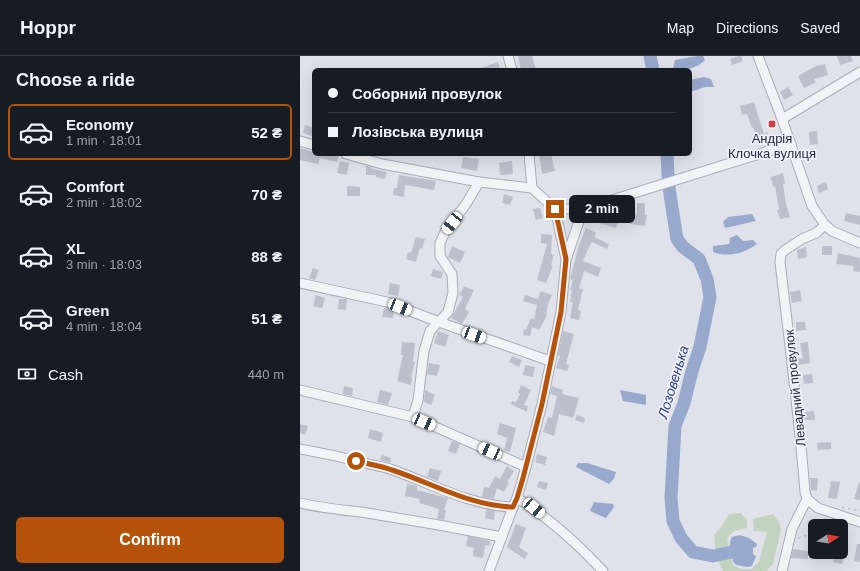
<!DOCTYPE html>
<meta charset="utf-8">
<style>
body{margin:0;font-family:Arial,sans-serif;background:#242831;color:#f1f3f6;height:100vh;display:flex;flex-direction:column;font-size:15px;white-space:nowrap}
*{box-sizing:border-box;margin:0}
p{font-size:13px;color:#9ea1a6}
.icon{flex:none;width:22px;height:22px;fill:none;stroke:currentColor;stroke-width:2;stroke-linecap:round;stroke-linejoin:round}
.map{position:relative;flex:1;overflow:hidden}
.drawer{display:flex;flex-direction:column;background:#171b24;width:300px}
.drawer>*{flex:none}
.guide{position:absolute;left:12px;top:12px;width:380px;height:88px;border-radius:6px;box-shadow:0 4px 16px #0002;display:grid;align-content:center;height:88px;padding:0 16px;background:#171b24}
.needle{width:26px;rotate:78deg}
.controls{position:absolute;left:508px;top:463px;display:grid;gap:8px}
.controls a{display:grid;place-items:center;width:40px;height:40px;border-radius:6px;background:#171b24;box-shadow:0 4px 16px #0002;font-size:20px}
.end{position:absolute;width:18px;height:18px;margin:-9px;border:5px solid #b45309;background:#fff;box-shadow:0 0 0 2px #fff}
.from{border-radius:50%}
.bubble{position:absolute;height:28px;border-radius:6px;background:#171b24;box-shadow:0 4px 16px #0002;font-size:13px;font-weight:600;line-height:28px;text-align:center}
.car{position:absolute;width:12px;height:24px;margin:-12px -6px;border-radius:5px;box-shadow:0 0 3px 1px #0007;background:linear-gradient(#fff 24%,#345 0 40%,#fff 0 76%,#345 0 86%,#fff 0)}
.guide b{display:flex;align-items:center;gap:14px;height:38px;font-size:15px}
.guide b+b{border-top:1px solid #363941}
.guide i{width:10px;height:10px;background:#f1f3f6}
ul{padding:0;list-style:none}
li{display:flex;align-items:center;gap:12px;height:56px;margin:0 8px 6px;padding:0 8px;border:2px solid transparent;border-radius:6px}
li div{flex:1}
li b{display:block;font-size:15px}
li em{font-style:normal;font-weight:600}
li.on{border-color:#b45309}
li>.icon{width:36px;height:36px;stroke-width:1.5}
h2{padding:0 16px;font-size:18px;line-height:48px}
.pay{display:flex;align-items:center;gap:10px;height:44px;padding:0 16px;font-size:15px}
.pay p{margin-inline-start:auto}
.primary-button{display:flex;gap:8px;margin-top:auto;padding:8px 16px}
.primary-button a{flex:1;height:46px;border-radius:6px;background:#b45309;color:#fff;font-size:16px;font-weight:600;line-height:46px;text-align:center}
header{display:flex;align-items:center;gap:24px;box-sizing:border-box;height:56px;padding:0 20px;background:#171b24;border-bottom:1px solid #363941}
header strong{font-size:19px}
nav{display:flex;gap:22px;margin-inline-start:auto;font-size:14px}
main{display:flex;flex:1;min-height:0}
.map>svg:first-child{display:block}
</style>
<header>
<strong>Hoppr</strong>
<nav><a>Map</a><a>Directions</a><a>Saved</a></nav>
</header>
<main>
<section class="drawer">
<h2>Choose a ride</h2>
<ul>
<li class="on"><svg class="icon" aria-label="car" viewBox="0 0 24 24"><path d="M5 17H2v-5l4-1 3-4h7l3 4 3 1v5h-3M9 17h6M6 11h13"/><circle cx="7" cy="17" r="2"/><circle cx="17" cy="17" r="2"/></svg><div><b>Economy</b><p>1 min · 18:01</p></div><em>52 ₴</em></li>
<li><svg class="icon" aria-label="car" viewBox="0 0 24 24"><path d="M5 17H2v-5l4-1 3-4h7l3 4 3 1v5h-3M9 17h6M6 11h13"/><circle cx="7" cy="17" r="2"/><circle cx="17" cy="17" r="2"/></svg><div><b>Comfort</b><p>2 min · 18:02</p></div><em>70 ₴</em></li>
<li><svg class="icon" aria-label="car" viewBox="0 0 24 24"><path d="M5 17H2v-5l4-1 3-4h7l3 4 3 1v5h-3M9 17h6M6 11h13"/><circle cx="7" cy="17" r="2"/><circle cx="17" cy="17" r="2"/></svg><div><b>XL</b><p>3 min · 18:03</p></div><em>88 ₴</em></li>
<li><svg class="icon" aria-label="car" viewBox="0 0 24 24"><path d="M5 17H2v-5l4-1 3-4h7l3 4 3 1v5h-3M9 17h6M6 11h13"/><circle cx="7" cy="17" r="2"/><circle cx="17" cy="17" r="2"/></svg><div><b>Green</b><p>4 min · 18:04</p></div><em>51 ₴</em></li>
</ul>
<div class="pay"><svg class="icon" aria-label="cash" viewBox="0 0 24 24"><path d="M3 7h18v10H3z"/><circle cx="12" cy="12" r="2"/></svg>Cash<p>440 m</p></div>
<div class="primary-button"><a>Confirm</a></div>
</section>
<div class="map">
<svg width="560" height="515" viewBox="0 0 560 515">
<rect width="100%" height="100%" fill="#dfe2ea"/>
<path fill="#c2d4c0" d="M441 457 447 464V472L434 475 427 482 433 509 441 513H451L459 506 467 476 454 475 453 463 473 458C475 461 479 465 480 469 483 476 474 499 473 508L466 515H423C417 505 415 491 414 479L421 471 429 458Z"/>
<g fill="#97a9cc">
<path d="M397 0H403L405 4C399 11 382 17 373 12L375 4Z"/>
<path d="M404 21 411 23 414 31H405L390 36V24Z"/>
<path d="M452 158 456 165 425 172 423 166 428 161Z"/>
<path d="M437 179 443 185 453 184 457 188C445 197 428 202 413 196V190L429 188 430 182Z"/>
<path d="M320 334 346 339V349L323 345Z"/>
<path d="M278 407H287L316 416 314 423 309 428 276 411Z"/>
<path d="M294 446 313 448 314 451 306 462 290 455Z"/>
<path d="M440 479 449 482 457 488V490L453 492V498L456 500 452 510 448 511 436 509 433 505C433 496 427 489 432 481Z"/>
</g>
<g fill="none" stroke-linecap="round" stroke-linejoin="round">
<g stroke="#97a9cc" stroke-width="13">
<path d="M350 0 353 14"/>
<path d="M367 98 368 120"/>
<path d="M369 132 377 183 383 191 399 203 407 223 410 241 400 291 392 315 384 347 375 370 371 442 373 465 381 482 393 496 413 500 432 496"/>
</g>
</g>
<g fill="#bcc0cd">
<path d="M218 0H232L236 14H221Z"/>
<path d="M439 0H441L443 5 432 9 430 3Z"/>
<path d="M537 0H551L553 5 540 9Z"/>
<path d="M198 6 200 14H178V13Z"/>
<path d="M525 8 528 19 514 23 516 26 504 32 498 20 516 10Z"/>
<path d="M488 31 493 39 484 44 480 36Z"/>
<path d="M454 46 464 78 467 76 470 84 460 88 453 71 452 72 447 58 442 59 440 50Z"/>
<path d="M5 69 14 72V81L3 77Z"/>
<path d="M517 75 518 88 510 89 509 76Z"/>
<path d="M0 92 14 96V98H33L39 99 37 106 20 102 18 108 0 104Z"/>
<path d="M239 98H251L255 115 242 118Z"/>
<path d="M163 101 179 103 177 115 161 112Z"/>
<path d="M40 105 49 107 47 119 37 117Z"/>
<path d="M212 105 213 118 200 119 199 107Z"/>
<path d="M66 110 72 111V113L87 116 85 123 76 121V119H66Z"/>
<path d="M483 117 485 127 483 128 486 148 490 161 480 163 477 154H479L475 130 473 131 471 121Z"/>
<path d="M99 119 136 125 134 134 105 129 104 141 93 139 94 132H97Z"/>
<path d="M526 126 528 133 519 137 517 130Z"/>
<path d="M47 130 60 131V140H47Z"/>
<path d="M204 138 213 141 210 149 202 147Z"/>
<path d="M337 147H345V159H347L345 170 330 168 332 157 337 158Z"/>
<path d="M240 152 243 162 236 164 233 153Z"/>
<path d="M302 155 320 159 316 172 299 167Z"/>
<path d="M546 157 560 160V169L544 165Z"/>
<path d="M286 172 296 177 294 181 309 188 307 193 292 186 288 193 283 205 301 212 298 221 284 215 279 232 283 233 278 254 281 255 279 264 270 262 273 246H270L272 235 270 234 273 224 270 223 279 189Z"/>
<path d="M241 178 252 179 251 198 254 199 251 209 253 210 246 227 237 224 247 188 241 187Z"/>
<path d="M116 181 125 183 122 193 120 192 116 206 106 203 108 196 111 197Z"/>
<path d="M152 190 165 196 160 207 148 201Z"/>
<rect x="522" y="190" width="10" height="9"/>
<path d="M506 191 507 201 498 203 497 194Z"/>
<path d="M538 197 560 202V216L553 215 554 210 536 208Z"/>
<path d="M13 212 19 214 15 224 9 222Z"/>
<path d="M133 213 143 216 141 223 131 220Z"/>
<path d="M90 227 100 229 98 240 88 238Z"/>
<path d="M164 230 174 234 165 253 169 256 162 268 151 262 163 241 159 239Z"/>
<path d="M500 234 502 245 492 247 490 236Z"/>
<path d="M241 235 252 239 248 248 246 261 239 274 232 271 230 280 223 279 224 273 226 274 231 262 234 263V264L237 249 223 245 225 239 238 243Z"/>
<path d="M16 239 25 242 22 252 13 250Z"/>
<path d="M39 243H47L46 254 38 253Z"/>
<path d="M84 252 94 255 93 262 82 261Z"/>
<path d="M496 266H505L506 274 496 275Z"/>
<path d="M138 275 149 279 145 291 134 287Z"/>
<path d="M263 275 274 278 266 308 269 309 267 315 256 312 260 300 258 299Z"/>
<path d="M102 286 115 287 113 306H115L111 321 112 322 111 329 97 325 103 299H101Z"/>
<path d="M508 286 510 307 498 309V303L503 302 500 287Z"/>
<path d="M212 300 222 304 219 311 209 306Z"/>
<path d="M129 307 140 309 137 320 127 318Z"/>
<path d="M225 309 235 311 233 321 223 319Z"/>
<path d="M512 318 513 327 504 328 503 319Z"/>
<path d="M221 329 231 334 224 349 228 350 227 356 211 348 212 345 216 346 220 338 218 336Z"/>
<path d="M44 330 53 332 52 340 43 338Z"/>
<path d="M252 330 263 334 262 338 279 342 273 362 259 358 254 380 243 376 248 361 252 362 257 340 250 338Z"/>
<path d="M80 334 92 337 88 349 77 346Z"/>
<path d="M125 334 135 339 131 349 124 346Z"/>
<path d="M514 355 515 364H505V356Z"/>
<path d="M277 359 285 362 284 367 275 364Z"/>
<path d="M200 367 216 372 210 396 204 395 207 382 197 378Z"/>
<path d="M0 368 8 370 5 379 0 377Z"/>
<path d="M70 373 83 377 81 386 68 382Z"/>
<path d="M152 385 160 388 156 398 148 395Z"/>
<path d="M531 386V393L518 394 517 387Z"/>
<path d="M237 398 247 401 245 409 235 406Z"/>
<path d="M82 399 91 402 90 407 80 404Z"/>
<path d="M207 410 214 415 207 426 209 427 204 436 197 432 194 443 182 441 184 431 189 432 195 420 200 423Z"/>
<path d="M130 412 141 415 138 425 127 421Z"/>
<path d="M510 422H518L517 435 511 434Z"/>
<path d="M239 425 248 427 246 434 237 431Z"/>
<path d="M531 425 540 426 537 443 528 442Z"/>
<path d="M559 427H560V444L554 443Z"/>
<path d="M107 428 117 430V434L148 442 144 454H146L144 464 137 463 139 453 119 447 120 443 105 440Z"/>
<path d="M186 454 195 455 194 464 185 462Z"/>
<path d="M216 468 226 472 219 491 228 497 225 503 207 491Z"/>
<path d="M168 480 190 485 189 490 185 489 183 502 173 500 174 492 166 490Z"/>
<path d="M557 488H560V506L554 505Z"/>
<path d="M493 493 508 495V503L491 502Z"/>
<path d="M534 496H544L542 508 533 506Z"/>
</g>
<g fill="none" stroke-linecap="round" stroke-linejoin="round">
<defs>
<g id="minor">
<path d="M208 0 212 14"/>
<path d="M458 0 482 63 512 150 525 169 532 175 560 187"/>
<path d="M482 63 560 16"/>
<path d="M0 85 14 89"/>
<path d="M46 98 82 108 179 126 232 132"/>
<path d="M255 153H283L491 88"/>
<path d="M267 201 283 153"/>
<path d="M0 227 87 246 139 266 250 305"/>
<path d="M0 334 113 361 226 411"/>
<path d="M113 361 118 344 124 295 130 275 148 256 153 237 152 218 140 200V187L145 176 166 148 179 126"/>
<path d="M0 393C23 397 46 402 69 408 77 410 85 411 93 414 132 428 171 450 213 451"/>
<path d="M217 442C249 462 278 488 303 515"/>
<path d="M507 443 518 452 560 466"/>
<path d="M0 447C22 452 44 454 67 457 112 464 157 472 202 481"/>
<path d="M189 515 213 451 217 442 226 411 242 348 261 256 266 203 255 153 232 132 229 98"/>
<path d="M482 515 492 473 507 443 505 436C499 359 489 283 480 206L481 198 485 194 502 183 516 177 525 169"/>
</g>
</defs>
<use href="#minor" stroke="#a8acb8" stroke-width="11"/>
<g stroke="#bdc0c8" stroke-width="1.5" stroke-dasharray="3 3" stroke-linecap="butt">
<path d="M542 451 560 455"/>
<path d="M498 482 515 477"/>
</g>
<use href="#minor" stroke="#f2f3f7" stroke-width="9"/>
</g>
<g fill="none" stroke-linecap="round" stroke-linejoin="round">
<path stroke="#b45309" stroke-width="5" d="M56 405C68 408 81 410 92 414 132 427 170 450 213 451L217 442 223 422 242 348 261 256 266 203 255 153"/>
</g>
<rect fill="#d83b3b" stroke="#eff1f7" stroke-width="1.5" x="468" y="64" width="8" height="8" rx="2"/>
<g text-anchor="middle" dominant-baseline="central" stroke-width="3.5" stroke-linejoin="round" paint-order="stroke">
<g font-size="13" fill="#272d42" stroke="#eff1f7">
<text x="472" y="82">Андрія<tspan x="472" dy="15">Клочка вулиця</tspan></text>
</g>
<g font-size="13" fill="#272d42" stroke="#eff1f7">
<text transform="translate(495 332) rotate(-96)">Левадний провулок</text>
</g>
<g font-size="14" font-style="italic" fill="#2e4479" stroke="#eff1f7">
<text transform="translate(373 326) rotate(-73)">Лозовенька</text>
</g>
</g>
</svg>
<div class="controls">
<a><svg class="needle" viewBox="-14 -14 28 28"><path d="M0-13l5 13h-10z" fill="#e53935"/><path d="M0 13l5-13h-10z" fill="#9ea1a6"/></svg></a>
</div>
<i class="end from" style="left:56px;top:405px"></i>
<i class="end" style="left:255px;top:153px"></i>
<div class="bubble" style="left:269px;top:139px;width:66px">2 min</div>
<i class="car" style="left:152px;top:167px;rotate:218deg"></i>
<i class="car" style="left:100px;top:251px;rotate:112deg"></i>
<i class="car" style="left:174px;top:279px;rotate:110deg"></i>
<i class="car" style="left:124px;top:366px;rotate:113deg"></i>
<i class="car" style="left:190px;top:395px;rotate:294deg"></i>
<i class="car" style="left:234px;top:452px;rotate:130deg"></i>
<div class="guide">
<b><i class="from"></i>Соборний провулок</b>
<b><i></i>Лозівська вулиця</b>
</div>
</div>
</main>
